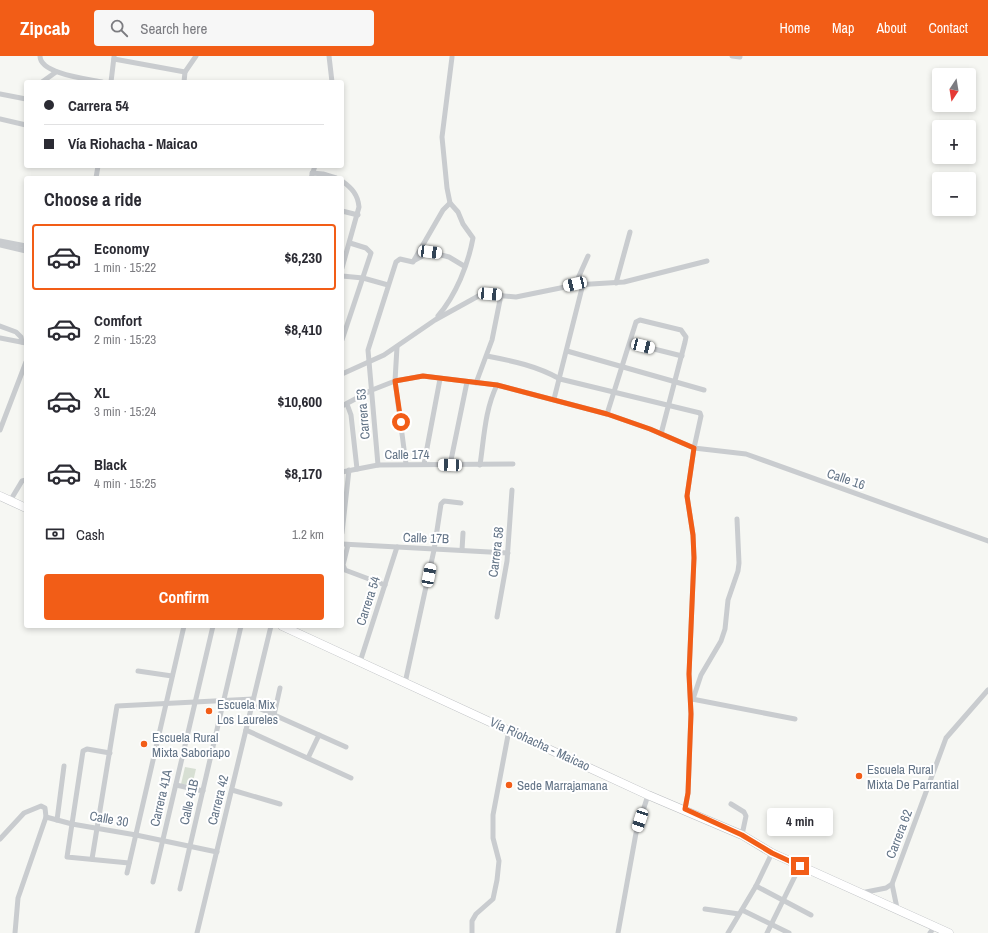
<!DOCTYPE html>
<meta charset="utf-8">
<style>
body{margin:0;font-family:"Archivo Narrow",sans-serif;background:#f7f7f7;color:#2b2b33;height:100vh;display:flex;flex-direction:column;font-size:15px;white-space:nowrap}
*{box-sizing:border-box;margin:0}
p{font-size:13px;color:#7c7c81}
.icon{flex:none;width:22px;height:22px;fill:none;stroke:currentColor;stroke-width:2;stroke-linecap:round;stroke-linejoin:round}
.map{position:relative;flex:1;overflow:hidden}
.sheet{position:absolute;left:24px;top:120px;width:320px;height:452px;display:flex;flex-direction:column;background:#fff;border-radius:4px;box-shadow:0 2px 6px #0003}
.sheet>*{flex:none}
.banner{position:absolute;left:24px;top:24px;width:320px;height:88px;border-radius:4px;box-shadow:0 2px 6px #0003;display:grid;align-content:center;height:88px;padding:0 20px;background:#fff}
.needle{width:26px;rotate:192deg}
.tools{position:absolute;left:932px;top:12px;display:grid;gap:8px}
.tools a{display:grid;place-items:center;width:44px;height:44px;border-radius:4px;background:#fff;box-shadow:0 2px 6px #0003;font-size:20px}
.end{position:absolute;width:18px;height:18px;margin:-9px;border:5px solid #f25d17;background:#fff;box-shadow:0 0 0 2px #fff}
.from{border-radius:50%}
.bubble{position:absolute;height:28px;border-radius:4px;background:#fff;box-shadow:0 2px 6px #0003;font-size:13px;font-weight:800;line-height:28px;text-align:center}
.car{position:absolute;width:12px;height:24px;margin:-12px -6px;border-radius:5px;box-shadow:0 0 3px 1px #0007;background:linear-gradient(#fff 24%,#345 0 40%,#fff 0 76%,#345 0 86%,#fff 0)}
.banner b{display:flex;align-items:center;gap:14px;height:38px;font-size:15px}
.banner b+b{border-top:1px solid #e1e1e2}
.banner i{width:10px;height:10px;background:#2b2b33}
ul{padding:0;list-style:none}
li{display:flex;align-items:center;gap:12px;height:66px;margin:0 8px 6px;padding:0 12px;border:2px solid transparent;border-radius:4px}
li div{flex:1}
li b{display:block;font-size:15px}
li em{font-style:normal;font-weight:800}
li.active{border-color:#f25d17}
li>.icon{width:36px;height:36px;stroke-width:1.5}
h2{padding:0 20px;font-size:18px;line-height:48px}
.pay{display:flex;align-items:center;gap:10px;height:44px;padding:0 20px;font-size:15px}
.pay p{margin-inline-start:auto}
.primary-button{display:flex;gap:8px;margin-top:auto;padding:8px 20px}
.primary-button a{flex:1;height:46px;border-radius:4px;background:#f25d17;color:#fff;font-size:16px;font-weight:800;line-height:46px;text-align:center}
header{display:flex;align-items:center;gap:24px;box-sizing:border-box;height:56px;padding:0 20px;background:#f25d17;color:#fff}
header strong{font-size:19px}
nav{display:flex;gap:22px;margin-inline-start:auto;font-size:14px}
.search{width:280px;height:36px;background:#f7f7f7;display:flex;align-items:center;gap:10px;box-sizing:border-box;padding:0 14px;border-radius:4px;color:#7c7c81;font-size:15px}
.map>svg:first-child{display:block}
</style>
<header>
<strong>Zipcab</strong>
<div class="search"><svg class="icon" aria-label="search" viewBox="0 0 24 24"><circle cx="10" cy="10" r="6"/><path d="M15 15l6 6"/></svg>Search here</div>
<nav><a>Home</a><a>Map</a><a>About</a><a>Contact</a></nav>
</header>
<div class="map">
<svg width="988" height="877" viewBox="0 0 988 877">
<rect width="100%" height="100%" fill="#f6f7f3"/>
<path fill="#d7dfd3" d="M185 711 196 713 192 730 181 728Z"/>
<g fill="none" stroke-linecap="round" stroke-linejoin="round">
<defs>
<g id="trunk">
<path d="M0 440 26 452"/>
<path d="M282 570 648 739 742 779 772 797 949 877"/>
</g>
</defs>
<use href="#trunk" stroke="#babdc0" stroke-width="9"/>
<g stroke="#c9cccf" stroke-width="5">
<path d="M40 0C40 18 88 23 102 26"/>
<path d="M329 0 332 26"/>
<path d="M732 0 740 1"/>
<path d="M114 3 185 16"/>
<path d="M42 26 56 16"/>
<path d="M111 26 114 1"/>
<path d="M184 26 185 16 196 0"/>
<path d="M0 38 26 43"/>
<path d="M0 63 26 69"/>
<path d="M312 117 323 118 336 122"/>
<path d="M96 122 98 110"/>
<path d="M311 122 315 110"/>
<path d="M342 125C352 132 358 139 359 151L342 212"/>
<path d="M342 155 358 159"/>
<path d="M0 185 26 190"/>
<path d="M0 189 26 195"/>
<path d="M415 204 430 196 449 201 464 210"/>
<path d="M342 220 363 222 388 229"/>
<path d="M616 227 630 176"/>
<path d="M575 229 588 200"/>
<path d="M438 260C456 239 468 209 473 182L463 168 458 156 450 147 447 132 442 81 452 1"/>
<path d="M0 270 16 276 21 281 22 286"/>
<path d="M0 282 26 287"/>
<path d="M342 284 371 197 366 192 350 187"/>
<path d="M630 287 682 300"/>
<path d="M397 291 395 325 406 408"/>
<path d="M567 295 704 334"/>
<path d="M487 300C513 305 537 310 560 323L700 357 701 360 694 392 687 440 693 479 694 501 689 618 691 657 688 737 685 753"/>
<path d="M342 318 384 299 435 264 482 238 516 241 575 229 624 226 707 205"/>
<path d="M476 327 492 284 501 239"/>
<path d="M554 343 583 228"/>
<path d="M347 348 351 359 357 413"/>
<path d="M342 350 372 334 395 325 423 320 497 329 607 358 650 373 694 392 746 398 988 485"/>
<path d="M607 358 636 266 640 264 681 274 686 281 685 286 661 378"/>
<path d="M0 374 26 306"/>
<path d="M424 408 440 323"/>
<path d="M378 409 368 294 396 206 400 203 413 206 443 154 450 147"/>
<path d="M450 409 467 326"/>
<path d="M480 409C484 382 485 353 497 329"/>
<path d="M342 416 378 409 513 408"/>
<path d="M10 445 22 425 26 424"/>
<path d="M342 477 349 414"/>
<path d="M342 488 508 497"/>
<path d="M348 489 343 509 345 514 385 529"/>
<path d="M462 494 463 477"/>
<path d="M497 561 507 505 512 434"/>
<path d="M360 606 397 491"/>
<path d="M138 615 172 620"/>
<path d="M405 627 434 494 441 448 444 445 461 447"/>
<path d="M692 643 795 663"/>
<path d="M693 643 701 619 721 585 725 573 728 544 738 515 739 507 737 463"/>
<path d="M252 649 346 691"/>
<path d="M274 659 280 632"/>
<path d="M246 674 351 722"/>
<path d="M110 697 87 693 83 695 67 801 129 807"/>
<path d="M308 702 319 679"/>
<path d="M176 729 203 735"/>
<path d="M232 734 280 748"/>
<path d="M731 748 744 756 746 760 742 779"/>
<path d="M46 761 72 768 136 779 217 796"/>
<path d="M57 764 64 710"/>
<path d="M0 783 24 757 41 750 45 752 46 761 18 842 15 877"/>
<path d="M92 803 117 650 253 643"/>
<path d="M127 817 184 570"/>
<path d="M153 826 213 570"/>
<path d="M756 830 811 859"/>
<path d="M180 833 241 570"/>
<path d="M861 837 886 832 892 828"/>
<path d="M897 852 892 828 946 682 988 634"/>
<path d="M705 853 739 858"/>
<path d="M742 854 789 877"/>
<path d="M197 877 271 570"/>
<path d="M472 877V865L476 858 493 843 497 824 499 805 493 782V759L509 674"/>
<path d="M618 877 636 777 648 739"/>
<path d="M728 877 756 830 772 797"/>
<path d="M767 877 800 810"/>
<path d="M930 877 935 870"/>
</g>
<use href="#trunk" stroke="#fff" stroke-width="8"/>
</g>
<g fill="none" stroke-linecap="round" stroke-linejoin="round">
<path stroke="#f25d17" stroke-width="5" d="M401 366 395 325 423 320 497 329 607 358 650 373 694 392 687 440 693 479 694 502 689 618 691 658 688 737 685 753 742 779 772 797 800 810"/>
</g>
<g fill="#f25d17" stroke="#fff" stroke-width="1.5">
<circle cx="209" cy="655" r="4"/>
<circle cx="144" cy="688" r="4"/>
<circle cx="859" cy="720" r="4"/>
<circle cx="509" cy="729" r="4"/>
</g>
<g text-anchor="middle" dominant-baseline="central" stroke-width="4" stroke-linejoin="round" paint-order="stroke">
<g font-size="13" fill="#637487" stroke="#fff">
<text transform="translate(363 358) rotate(-95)">Carrera 53</text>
<text x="407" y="398">Calle 174</text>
<text transform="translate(846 423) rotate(19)">Calle 16</text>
<text transform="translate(426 482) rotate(2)">Calle 17B</text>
<text transform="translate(496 496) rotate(-83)">Carrera 58</text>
<text transform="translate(368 545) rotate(-72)">Carrera 54</text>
<text transform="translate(540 688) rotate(25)">Vía Riohacha - Maicao</text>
<text transform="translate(161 742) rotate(-77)">Carrera 41A</text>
<text transform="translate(218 744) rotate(-76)">Carrera 42</text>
<text transform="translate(189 746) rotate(-77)">Calle 41B</text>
<text transform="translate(109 763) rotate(10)">Calle 30</text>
<text transform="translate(899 778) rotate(-69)">Carrera 62</text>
</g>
<g font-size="13" fill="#637487" stroke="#fff" text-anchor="start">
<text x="217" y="648">Escuela Mix<tspan x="217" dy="15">Los Laureles</tspan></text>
<text x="152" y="681">Escuela Rural<tspan x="152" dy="15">Mixta Saboriapo</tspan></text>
<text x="867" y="713">Escuela Rural<tspan x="867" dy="15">Mixta De Parrantial</tspan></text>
<text x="517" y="729">Sede Marrajamana</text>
</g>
</g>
</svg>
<div class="tools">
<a><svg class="needle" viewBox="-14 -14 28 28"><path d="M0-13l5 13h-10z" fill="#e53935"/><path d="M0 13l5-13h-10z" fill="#7c7c81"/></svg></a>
<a>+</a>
<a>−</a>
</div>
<i class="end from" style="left:401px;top:366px"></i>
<i class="end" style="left:800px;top:810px"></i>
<div class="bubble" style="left:767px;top:752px;width:66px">4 min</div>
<i class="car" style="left:430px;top:196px;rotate:97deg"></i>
<i class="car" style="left:575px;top:228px;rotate:257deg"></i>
<i class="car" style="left:490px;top:238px;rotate:94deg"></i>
<i class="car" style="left:643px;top:290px;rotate:104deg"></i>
<i class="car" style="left:450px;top:409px;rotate:272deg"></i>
<i class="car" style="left:429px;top:519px;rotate:11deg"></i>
<i class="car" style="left:640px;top:764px;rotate:198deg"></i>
<div class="banner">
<b><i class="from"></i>Carrera 54</b>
<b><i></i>Vía Riohacha - Maicao</b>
</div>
<section class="sheet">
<h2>Choose a ride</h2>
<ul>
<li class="active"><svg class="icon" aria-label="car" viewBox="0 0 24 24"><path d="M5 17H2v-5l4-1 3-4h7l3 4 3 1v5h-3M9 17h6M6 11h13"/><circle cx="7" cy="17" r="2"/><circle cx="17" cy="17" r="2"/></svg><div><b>Economy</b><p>1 min · 15:22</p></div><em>$6,230</em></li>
<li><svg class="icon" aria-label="car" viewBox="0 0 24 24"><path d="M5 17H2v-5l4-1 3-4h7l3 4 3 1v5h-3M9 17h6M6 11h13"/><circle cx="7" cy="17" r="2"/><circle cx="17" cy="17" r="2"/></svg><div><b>Comfort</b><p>2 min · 15:23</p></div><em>$8,410</em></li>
<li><svg class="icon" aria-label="car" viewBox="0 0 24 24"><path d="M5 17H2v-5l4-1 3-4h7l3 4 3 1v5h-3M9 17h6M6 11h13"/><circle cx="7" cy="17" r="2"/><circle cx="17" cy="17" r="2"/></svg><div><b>XL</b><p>3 min · 15:24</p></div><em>$10,600</em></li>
<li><svg class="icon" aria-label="car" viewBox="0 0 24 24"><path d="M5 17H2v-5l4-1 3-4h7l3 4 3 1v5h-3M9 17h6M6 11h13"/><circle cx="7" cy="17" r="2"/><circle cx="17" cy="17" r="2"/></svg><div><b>Black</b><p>4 min · 15:25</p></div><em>$8,170</em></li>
</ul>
<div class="pay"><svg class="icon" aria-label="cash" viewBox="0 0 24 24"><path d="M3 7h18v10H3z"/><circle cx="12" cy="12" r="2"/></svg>Cash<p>1.2 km</p></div>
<div class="primary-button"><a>Confirm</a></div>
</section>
</div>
